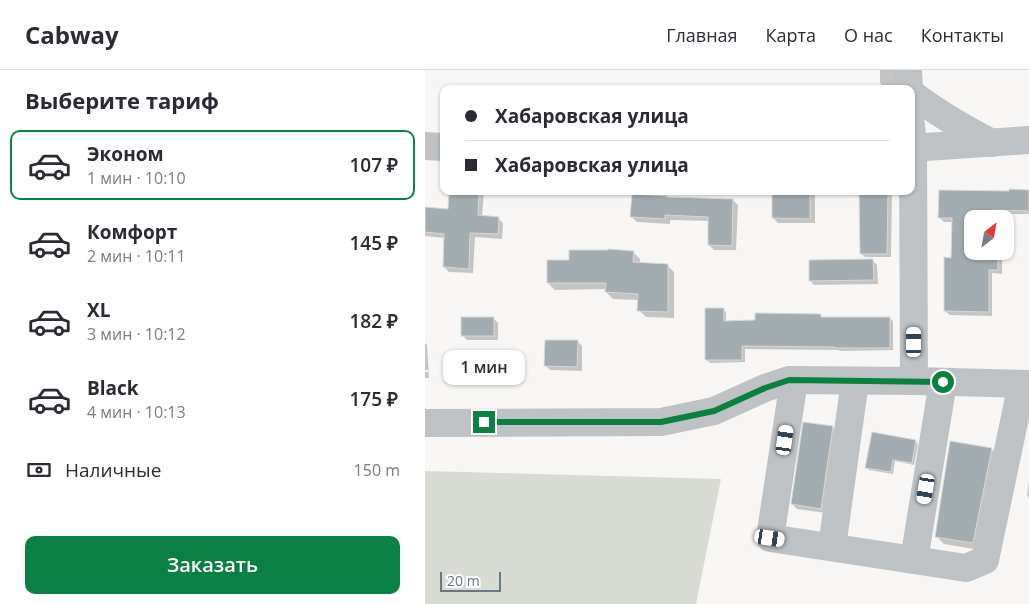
<!DOCTYPE html>
<html lang="ru">
<meta charset="utf-8">
<style>
body{margin:0;font-family:"Open Sans",sans-serif;background:#f7f7f7;color:#2b2b33;height:100vh;display:flex;flex-direction:column;font-size:19px;white-space:nowrap}
*{box-sizing:border-box;margin:0}
p{font-size:16px;color:#7c7c81}
.icon{flex:none;width:28px;height:28px;fill:none;stroke:currentColor;stroke-width:2;stroke-linecap:round;stroke-linejoin:round}
.map{position:relative;flex:1;overflow:hidden}
.details{display:flex;flex-direction:column;background:#fff;width:425px}
.details>*{flex:none}
.banner{position:absolute;left:15px;top:15px;width:475px;height:110px;border-radius:10px;box-shadow:0 1px 4px #0004;display:grid;align-content:center;height:110px;padding:0 25px;background:#fff}
.needle{width:32px;rotate:31deg}
.fabs{position:absolute;left:539px;top:140px;display:grid;gap:10px}
.fabs a{display:grid;place-items:center;width:50px;height:50px;border-radius:10px;background:#fff;box-shadow:0 1px 4px #0004;font-size:25px}
.scale{position:absolute;left:15px;bottom:12px;width:61px;box-sizing:border-box;padding-left:5px;border:2px solid #687982;border-top:0;font-size:14px;line-height:18px;white-space:nowrap;color:#687982;-webkit-text-stroke:4px #fff;paint-order:stroke}
.end{position:absolute;width:22px;height:22px;margin:-11px;border:6px solid #0b8043;background:#fff;box-shadow:0 0 0 2px #fff}
.from{border-radius:50%}
.bubble{position:absolute;height:35px;border-radius:10px;background:#fff;box-shadow:0 1px 4px #0004;font-size:16px;font-weight:600;line-height:35px;text-align:center}
.car{position:absolute;width:15px;height:30px;margin:-15px -8px;border-radius:6px;box-shadow:0 0 4px 1px #0007;background:linear-gradient(#fff 24%,#345 0 40%,#fff 0 76%,#345 0 86%,#fff 0)}
.banner b{display:flex;align-items:center;gap:18px;height:48px;font-size:19px}
.banner b+b{border-top:1px solid #e1e1e2}
.banner i{width:12px;height:12px;background:#2b2b33}
ul{padding:0;list-style:none}
li{display:flex;align-items:center;gap:15px;height:70px;margin:0 10px 8px;padding:0 15px;border:2px solid transparent;border-radius:10px}
li div{flex:1}
li b{display:block;font-size:19px}
li em{font-style:normal;font-weight:600}
li.selected{border-color:#0b8043}
li>.icon{width:45px;height:45px;stroke-width:1.5}
h2{padding:0 25px;font-size:22px;line-height:60px}
.pay{display:flex;align-items:center;gap:12px;height:55px;padding:0 25px;font-size:19px}
.pay p{margin-inline-start:auto}
.button{display:flex;gap:10px;margin-top:auto;padding:10px 25px}
.button a{flex:1;height:58px;border-radius:10px;background:#0b8043;color:#fff;font-size:20px;font-weight:600;line-height:58px;text-align:center}
header{display:flex;align-items:center;gap:30px;box-sizing:border-box;height:70px;padding:0 25px;background:#fff;border-bottom:1px solid #e1e1e2}
header strong{font-size:24px}
nav{display:flex;gap:28px;margin-inline-start:auto;font-size:18px}
main{display:flex;flex:1;min-height:0}
.map>svg:first-child{display:block}
</style>
<header>
<strong>Cabway</strong>
<nav><a>Главная</a><a>Карта</a><a>О нас</a><a>Контакты</a></nav>
</header>
<main>
<section class="details">
<h2>Выберите тариф</h2>
<ul>
<li class="selected"><svg class="icon" aria-label="car" viewBox="0 0 24 24"><path d="M5 17H2v-5l4-1 3-4h7l3 4 3 1v5h-3M9 17h6M6 11h13"/><circle cx="7" cy="17" r="2"/><circle cx="17" cy="17" r="2"/></svg><div><b>Эконом</b><p>1 мин · 10:10</p></div><em>107 ₽</em></li>
<li><svg class="icon" aria-label="car" viewBox="0 0 24 24"><path d="M5 17H2v-5l4-1 3-4h7l3 4 3 1v5h-3M9 17h6M6 11h13"/><circle cx="7" cy="17" r="2"/><circle cx="17" cy="17" r="2"/></svg><div><b>Комфорт</b><p>2 мин · 10:11</p></div><em>145 ₽</em></li>
<li><svg class="icon" aria-label="car" viewBox="0 0 24 24"><path d="M5 17H2v-5l4-1 3-4h7l3 4 3 1v5h-3M9 17h6M6 11h13"/><circle cx="7" cy="17" r="2"/><circle cx="17" cy="17" r="2"/></svg><div><b>XL</b><p>3 мин · 10:12</p></div><em>182 ₽</em></li>
<li><svg class="icon" aria-label="car" viewBox="0 0 24 24"><path d="M5 17H2v-5l4-1 3-4h7l3 4 3 1v5h-3M9 17h6M6 11h13"/><circle cx="7" cy="17" r="2"/><circle cx="17" cy="17" r="2"/></svg><div><b>Black</b><p>4 мин · 10:13</p></div><em>175 ₽</em></li>
</ul>
<div class="pay"><svg class="icon" aria-label="cash" viewBox="0 0 24 24"><path d="M3 7h18v10H3z"/><circle cx="12" cy="12" r="2"/></svg>Наличные<p>150 m</p></div>
<div class="button"><a>Заказать</a></div>
</section>
<div class="map">
<svg width="604" height="534" viewBox="0 0 604 534">
<rect width="100%" height="100%" fill="#f7f6f4"/>
<path fill="#d7dbd3" d="M0 401 296 409 271 534H0Z"/>
<g fill="#0003">
<path d="M455 0H470V15H457L455 13Z"/>
<path d="M585 120 604 121V144H579V149H548V181H577V204L567 203V246L525 245 520 241 527 189 528 152H519L514 147 585 122Z"/>
<path d="M25 121H59L57 147 73 148 78 153 77 169 50 167 48 203 24 202 19 197 20 168 0 166V138L24 140Z"/>
<path d="M349 121H389L390 123V153H353L348 148Z"/>
<path d="M436 121H467L466 187H440L436 184Z"/>
<path d="M242 128 308 130 313 135 311 180H289L284 175 285 151 245 150V154L212 152 207 147Z"/>
<path d="M208 182 215 189V194L242 195 249 202V248L221 247 214 240V230L188 229 181 222 182 219 130 220 123 213 145 191Z"/>
<path d="M448 191 452 195 453 214 389 215 385 210Z"/>
<path d="M298 239 301 242V252H331L395 245 398 248H464L468 251V280L415 281 414 280 320 279V292L285 293 282 290Z"/>
<path d="M68 248 73 253V270H42L37 265Z"/>
<path d="M152 271 157 276V301L125 300 120 295Z"/>
<path d="M0 273 2 275 4 308H0V302H3V300H0Z"/>
<path d="M407 357 412 362 401 443 372 439 367 434Z"/>
<path d="M490 371 493 374 489 395 470 391 468 404 444 400 442 398Z"/>
<path d="M566 379 574 386 555 480 519 474 511 466Z"/>
<path d="M604 411V428L602 426Z"/>
</g>
<g fill="#a3acb0" stroke="#d8d8d6">
<path d="M584 119 604 120V141L567 140V148H548V181H573V200H564V242L519 241V187L526 188 527 148H513L514 120 584 121Z"/>
<path d="M24 121H54L53 145 74 147 73 164 45 163 44 199 18 197 19 164 0 162V137L23 139Z"/>
<path d="M347 121H385V149L347 148Z"/>
<path d="M434 121H463L462 184H435Z"/>
<path d="M207 124 242 126V127L308 129 307 176 283 175V147L240 145V149L205 147Z"/>
<path d="M183 179 209 181 208 192 243 194V242L212 241 213 224 180 222 181 213H122V190H144V180H183Z"/>
<path d="M448 189 449 210 384 211V190Z"/>
<path d="M280 238H299V251L330 250V243L396 244V247H465V278H410V277L317 276V290H280Z"/>
<rect x="36" y="247" width="33" height="19"/>
<path d="M120 270H153L152 297 119 296Z"/>
<path d="M378 352 408 356 396 439 366 434Z"/>
<path d="M447 362 491 370 487 393 468 390 466 402 440 398Z"/>
<path d="M525 371 567 378 548 473 510 467Z"/>
</g>
<g fill="none" stroke-linecap="round" stroke-linejoin="round">
<g stroke="#bec2c5" stroke-width="28">
<path d="M483 0 484 19"/>
<path d="M486 23C512 43 538 58 567 73"/>
<path d="M486 55 488 78 489 311"/>
<path d="M0 76 19 77"/>
<path d="M486 78 604 70"/>
<path d="M369 310 345 468 541 498 560 490 597 314"/>
<path d="M0 353 236 352 289 341 340 318 364 310 489 311 604 314"/>
<path d="M407 477 430 311"/>
<path d="M489 490 518 312"/>
</g>
</g>
<g fill="none" stroke-linecap="round" stroke-linejoin="round">
<path stroke="#0b8043" stroke-width="6" d="M59 352H236L289 341 340 318 364 310 518 312"/>
</g>
</svg>
<div class="fabs">
<a><svg class="needle" viewBox="-14 -14 28 28"><path d="M0-13l5 13h-10z" fill="#e53935"/><path d="M0 13l5-13h-10z" fill="#7c7c81"/></svg></a>
</div>
<div class="scale">20 m</div>
<i class="end from" style="left:518px;top:312px"></i>
<i class="end" style="left:59px;top:352px"></i>
<div class="bubble" style="left:18px;top:280px;width:82px">1 мин</div>
<i class="car" style="left:489px;top:272px;rotate:0deg"></i>
<i class="car" style="left:360px;top:370px;rotate:8deg"></i>
<i class="car" style="left:501px;top:419px;rotate:190deg"></i>
<i class="car" style="left:345px;top:468px;rotate:99deg"></i>
<div class="banner">
<b><i class="from"></i>Хабаровская улица</b>
<b><i></i>Хабаровская улица</b>
</div>
</div>
</main>
